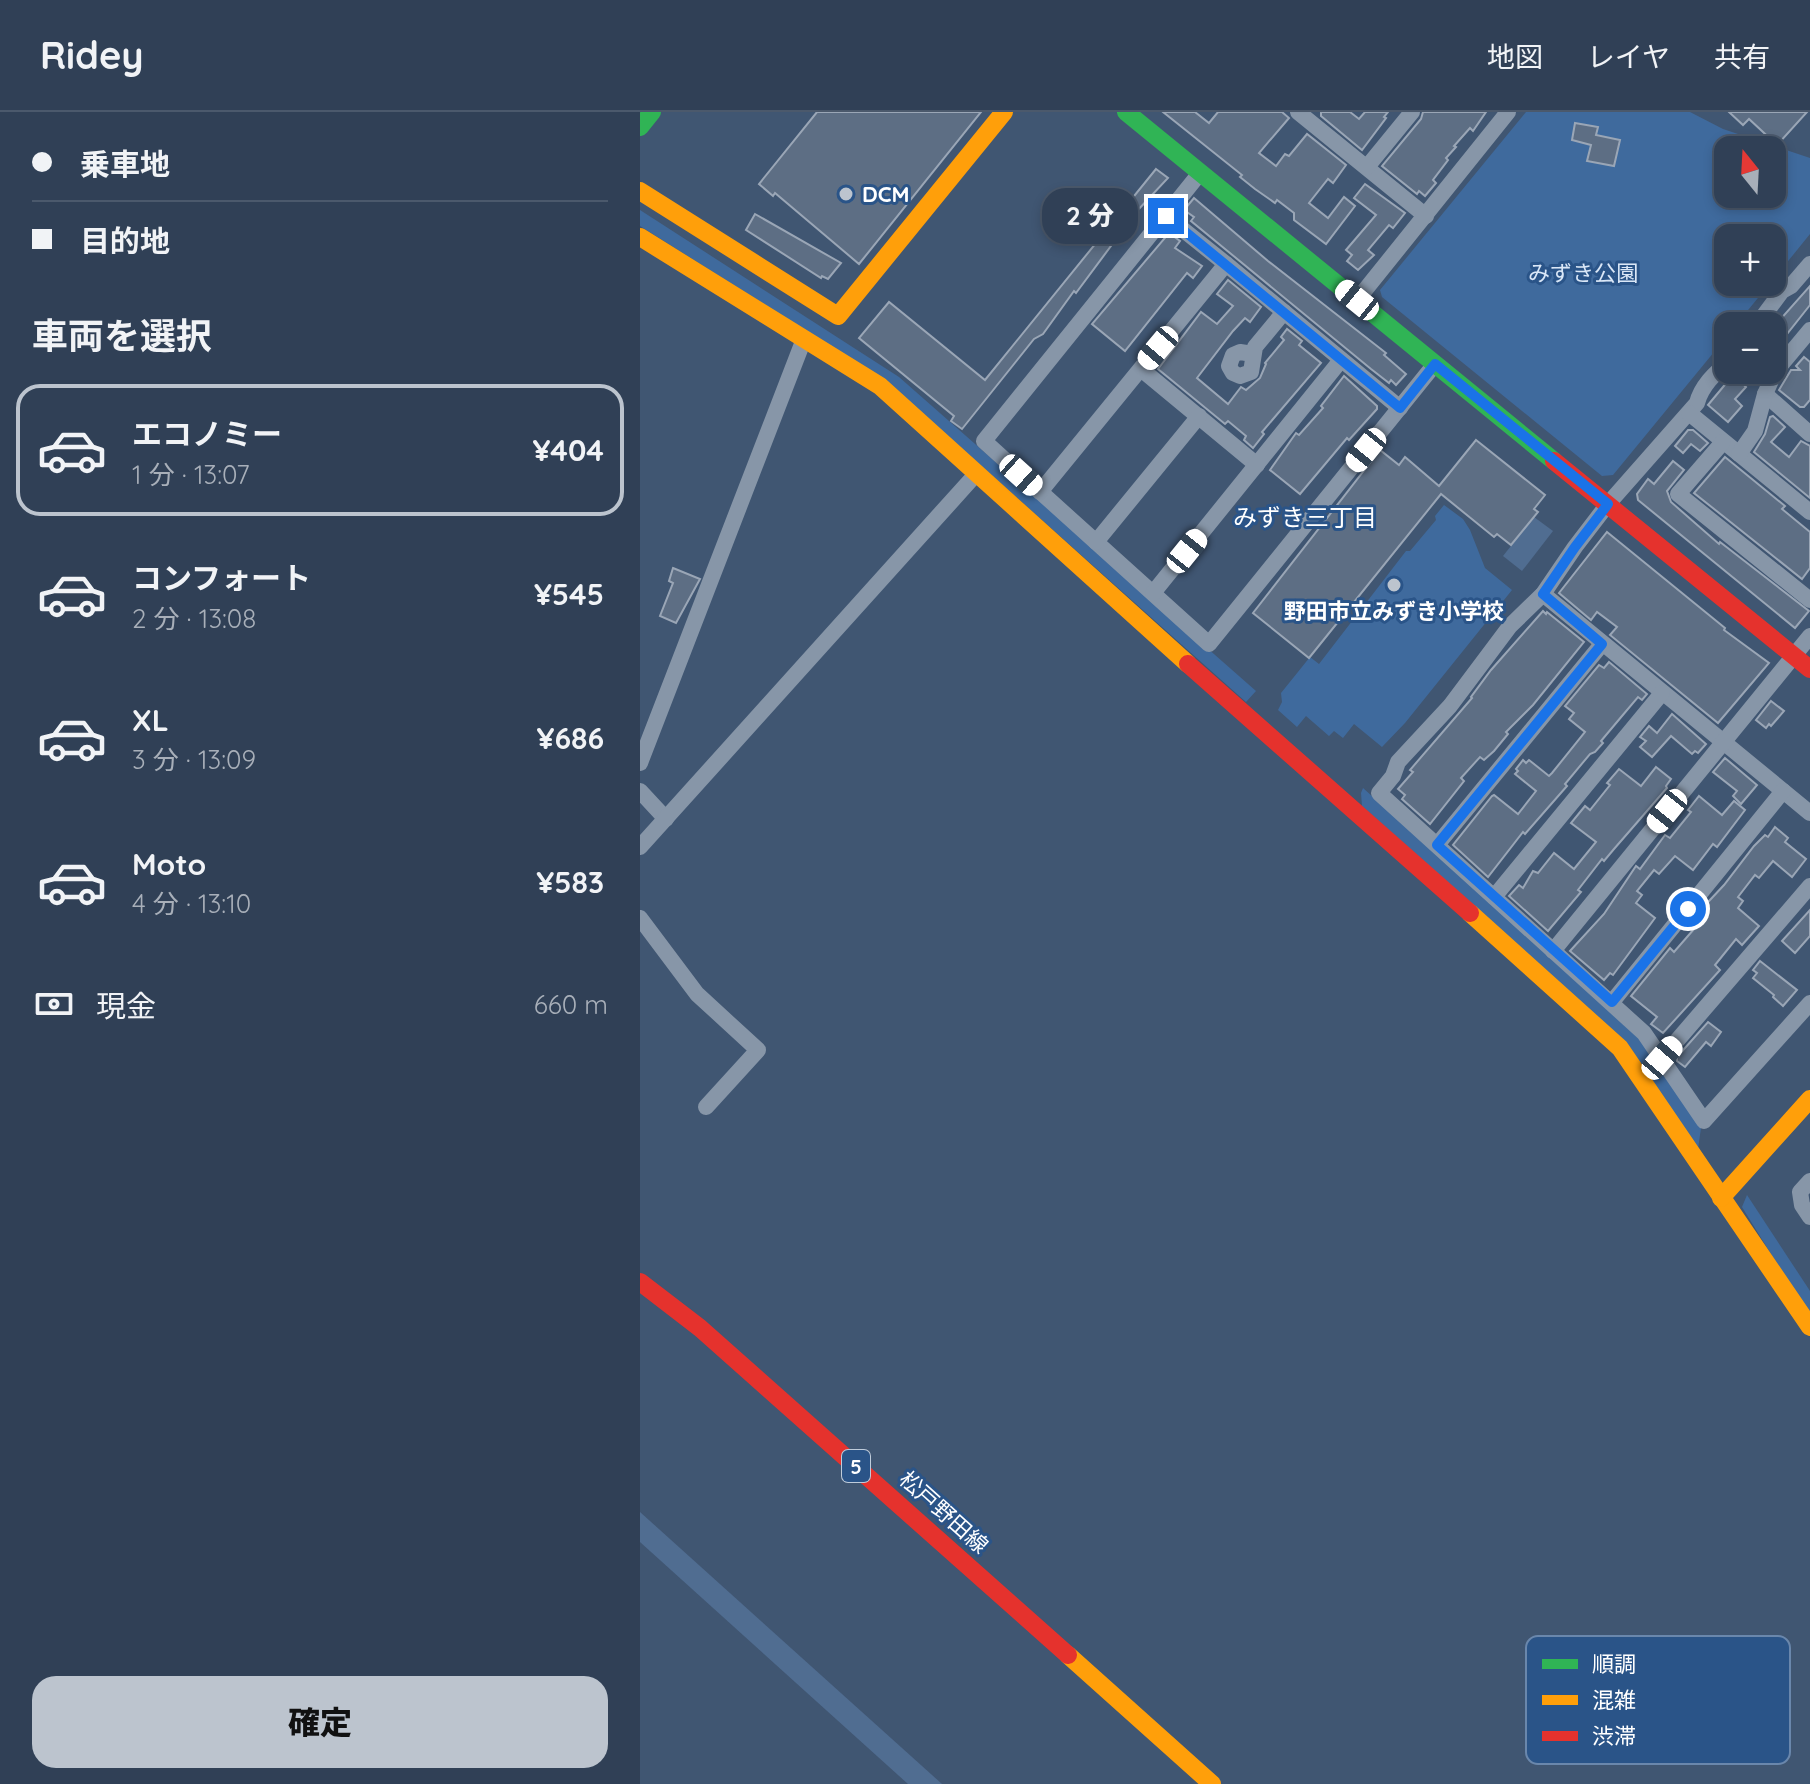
<!DOCTYPE html>
<html lang="ja">
<meta charset="utf-8">
<style>
body{margin:0;font-family:Quicksand,"Noto Sans JP",sans-serif;background:#38475c;color:#f1f3f6;height:100vh;display:flex;flex-direction:column;font-size:30px;white-space:nowrap}
*{box-sizing:border-box;margin:0}
p{font-size:26px;color:#a8afb9}
.icon{flex:none;width:44px;height:44px;fill:none;stroke:currentColor;stroke-width:2;stroke-linecap:round;stroke-linejoin:round}
.map{position:relative;flex:1;overflow:hidden}
.details{display:flex;flex-direction:column;background:#304056;width:640px}
.details>*{flex:none}
.top-card{display:grid;align-content:center;height:176px;padding:0 32px;background:#304056}
.needle{width:52px;rotate:342deg}
.tools{position:absolute;left:1074px;top:24px;display:grid;gap:16px}
.tools a{display:grid;place-items:center;width:72px;height:72px;border-radius:16px;background:#304056;box-shadow:0 4px 12px #0003,0 0 0 2px #4b596c;font-size:40px}
.end{position:absolute;width:36px;height:36px;margin:-18px;border:10px solid #1a73e8;background:#fff;box-shadow:0 0 0 4px #fff}
.from{border-radius:50%}
.bubble{position:absolute;height:56px;border-radius:24px;background:#304056;box-shadow:0 4px 12px #0003,0 0 0 2px #4b596c;font-size:26px;font-weight:800;line-height:56px;text-align:center}
.car{position:absolute;width:24px;height:48px;margin:-24px -12px;border-radius:10px;box-shadow:0 0 6px 2px #0007;background:linear-gradient(#fff 24%,#345 0 40%,#fff 0 76%,#345 0 86%,#fff 0)}
.top-card b{display:flex;align-items:center;gap:28px;height:76px;font-size:30px}
.top-card b+b{border-top:2px solid #4b596c}
.top-card i{width:20px;height:20px;background:#f1f3f6}
ul{padding:0;list-style:none}
li{display:flex;align-items:center;gap:24px;height:132px;margin:0 16px 12px;padding:0 16px;border:4px solid transparent;border-radius:24px}
li div{flex:1}
li b{display:block;font-size:30px}
li em{font-style:normal;font-weight:800}
li.active{border-color:#bcc4ce}
li>.icon{width:72px;height:72px;stroke-width:1.5}
h2{padding:0 32px;font-size:36px;line-height:96px}
.pay{display:flex;align-items:center;gap:20px;height:88px;padding:0 32px;font-size:30px}
.pay p{margin-inline-start:auto}
.cta{display:flex;gap:16px;margin-top:auto;padding:16px 32px}
.cta a{flex:1;height:92px;border-radius:24px;background:#bcc4ce;color:#111;font-size:32px;font-weight:800;line-height:92px;text-align:center}
header{display:flex;align-items:center;gap:48px;box-sizing:border-box;height:112px;padding:0 40px;background:#304056;border-bottom:2px solid #4b596c}
header strong{font-size:38px}
nav{display:flex;gap:44px;margin-inline-start:auto;font-size:28px}
main{display:flex;flex:1;min-height:0}
.map>svg:first-child{display:block}
</style>
<header>
<strong>Ridey</strong>
<nav><a>地図</a><a>レイヤ</a><a>共有</a></nav>
</header>
<main>
<section class="details">
<div class="top-card">
<b><i class="from"></i>乗車地</b>
<b><i></i>目的地</b>
</div>
<h2>車両を選択</h2>
<ul>
<li class="active"><svg class="icon" aria-label="car" viewBox="0 0 24 24"><path d="M5 17H2v-5l4-1 3-4h7l3 4 3 1v5h-3M9 17h6M6 11h13"/><circle cx="7" cy="17" r="2"/><circle cx="17" cy="17" r="2"/></svg><div><b>エコノミー</b><p>1 分 · 13:07</p></div><em>¥404</em></li>
<li><svg class="icon" aria-label="car" viewBox="0 0 24 24"><path d="M5 17H2v-5l4-1 3-4h7l3 4 3 1v5h-3M9 17h6M6 11h13"/><circle cx="7" cy="17" r="2"/><circle cx="17" cy="17" r="2"/></svg><div><b>コンフォート</b><p>2 分 · 13:08</p></div><em>¥545</em></li>
<li><svg class="icon" aria-label="car" viewBox="0 0 24 24"><path d="M5 17H2v-5l4-1 3-4h7l3 4 3 1v5h-3M9 17h6M6 11h13"/><circle cx="7" cy="17" r="2"/><circle cx="17" cy="17" r="2"/></svg><div><b>XL</b><p>3 分 · 13:09</p></div><em>¥686</em></li>
<li><svg class="icon" aria-label="car" viewBox="0 0 24 24"><path d="M5 17H2v-5l4-1 3-4h7l3 4 3 1v5h-3M9 17h6M6 11h13"/><circle cx="7" cy="17" r="2"/><circle cx="17" cy="17" r="2"/></svg><div><b>Moto</b><p>4 分 · 13:10</p></div><em>¥583</em></li>
</ul>
<div class="pay"><svg class="icon" aria-label="cash" viewBox="0 0 24 24"><path d="M3 7h18v10H3z"/><circle cx="12" cy="12" r="2"/></svg>現金<p>660 m</p></div>
<div class="cta"><a>確定</a></div>
</section>
<div class="map">
<svg width="1170" height="1672" viewBox="0 0 1170 1672">
<rect width="100%" height="100%" fill="#405672"/>
<g fill="#3f6a9d" fill-rule="evenodd">
<path d="M886 0H1050L1083 17 1170 46V122L1132 169V126H1088V170H1131L1095 214H1088V223L973 363 962 364 742 185 740 178ZM1088 38H1132V82H1088Z"/>
<path d="M0 98 259 265 616 579 606 590 245 268 0 114Z"/>
<path d="M804 393 823 407 830 418 845 456 872 478 765 611 742 635 714 612 703 626 694 619 689 624 666 604 657 615 638 598 642 590 641 581 670 545 679 552 766 439H770L796 408 795 404Z"/>
<path d="M723 676 999 925 1061 1016 1058 1037 987 931 722 694 721 681Z"/>
<path d="M1107 1083 1170 1179V1205L1102 1095Z"/>
</g>
<g fill="#506d91">
<path d="M894 405 913 419 882 459 863 444Z"/>
<path d="M0 1400 302 1672H268L0 1430Z"/>
</g>
<g fill="#5d6e84" stroke="#9aa6b6" stroke-width="2">
<path d="M177 0H341L219 152 135 81 133 84 119 72Z"/>
<path d="M523 0H555L569 11 578 0H642L649 6 619 41 636 54 645 42 649 44 667 22 706 53 693 71 688 67 669 91 688 106 704 85 715 94 686 132 654 108V101L637 88 635 91 615 77 600 65 602 63Z"/>
<path d="M681 0H710L719 7 725 0H748L744 5 746 6 722 38 681 4Z"/>
<path d="M783 0H846L833 19 830 16 814 34 816 35 806 46 808 48 793 68 796 71 785 84 779 79 777 82 742 54 781 7Z"/>
<path d="M1089 0H1167L1137 33 1109 7 1103 13Z"/>
<path d="M935 11 958 15 956 23 980 28 974 54 947 49 951 33 932 28Z"/>
<path d="M516 57 528 66 497 99 436 181 434 179 403 222 394 227 322 317 311 309 314 304 219 226 249 190 345 268Z"/>
<path d="M725 72 765 101 753 116 749 113 728 138 734 143 718 158 707 149 712 143 706 138 736 103 714 86Z"/>
<path d="M554 86 628 149 746 241 744 243 766 262 756 273 751 268 749 271 731 257 551 109 554 105 544 98Z"/>
<path d="M115 102 201 151 188 167 182 164 181 166 106 118Z"/>
<path d="M529 121 540 129 535 136 562 154 553 166 547 161 485 239 452 212Z"/>
<path d="M588 168 621 195 610 210 605 206 593 219 557 266 588 292 601 275 606 278 620 266 626 252 625 251 644 228 641 225 647 217 662 229 659 233 681 251 622 320 624 322 613 336 604 328 606 324 588 309 585 312 518 257 561 200 577 212 593 194 577 182Z"/>
<path d="M1170 174V193L1132 241V211L1134 209 1137 211Z"/>
<path d="M1164 245 1170 250V288L1164 295H1160L1139 278 1151 258H1160L1156 254Z"/>
<path d="M1093 263 1106 275 1095 287 1102 294 1088 310 1068 293Z"/>
<path d="M704 264 737 294V297L709 328 707 326 660 382 630 358 656 321 659 323 683 296 681 294Z"/>
<path d="M1133 304 1145 315 1131 330 1149 345 1161 329 1170 334V386L1114 340 1125 322 1130 305Z"/>
<path d="M1048 318H1053L1068 331 1060 339 1051 332 1043 341 1035 334Z"/>
<path d="M836 328 905 383 894 397 898 400 871 433 857 422 854 425 801 382 669 546 613 501 740 338 759 353 765 345 799 374Z"/>
<path d="M1085 345 1145 394 1142 397 1170 420V456L1162 467 1054 381Z"/>
<path d="M1033 349 1044 358 1027 379 1031 390 1079 432 1080 430 1169 499 1155 516 998 388 997 382 1008 367 1014 372Z"/>
<path d="M967 420 1085 516 1084 518 1129 551 1078 611 970 523 977 515 957 500 951 508 919 481Z"/>
<path d="M33 456 60 467 36 511 20 504 33 471 29 469Z"/>
<path d="M903 499 906 502 907 500 944 530 893 593 866 620 868 622 854 639 844 648 840 645 821 666 824 669 790 712 762 687 765 683 758 677 773 660 770 658 832 586 831 585 851 558Z"/>
<path d="M969 550 1007 582 1002 588 998 585 982 604 961 629 963 631 955 640 950 642 925 672 927 674 885 722 883 720 848 765 813 733 852 684 854 683 878 702 896 679 875 662 878 659 876 657 883 648 886 651 889 648 909 664 912 661 945 620 929 607 934 601 925 594 959 553 964 556Z"/>
<path d="M1131 589 1144 599 1131 614 1129 612 1126 616 1116 608Z"/>
<path d="M1032 602 1066 632 1058 641 1055 639 1052 642 1031 624 1012 645 1000 635 1006 629 1000 625 1009 614 1017 621Z"/>
<path d="M1085 646 1117 673 1101 692 1093 684 1097 679 1073 660Z"/>
<path d="M1016 655 1031 667 1026 674 1027 676 974 737 964 749 962 747 938 778 941 780 908 819 869 784 879 773 883 776 893 759 898 761 914 741 934 757 956 730 931 711 945 694 950 698 970 673 967 671 979 657 1001 674Z"/>
<path d="M1059 684 1082 703 1094 689 1105 698 1077 735 1073 732 1053 758 1035 744 1019 762 1014 758 997 779 1002 783 996 791 1015 806 973 863 970 861 964 868 930 839 964 802 996 754 1000 757 1025 723 1030 726 1051 700 1048 698Z"/>
<path d="M1135 715 1148 726 1145 730 1166 747 1152 765 1133 749 1119 766 1115 763 1098 785 1103 789 1098 796 1119 814 1102 833 1096 827 1075 853 1080 858 1023 921 1011 912 1017 905 991 884 1030 836 1034 840 1061 809 1055 804 1084 773 1114 734 1125 723 1128 725Z"/>
<path d="M1170 798V824L1155 841 1142 829Z"/>
<path d="M1120 849 1157 878 1143 894 1133 885 1134 883 1113 866 1117 861 1113 858Z"/>
<path d="M1068 910 1081 920 1071 934 1066 930 1045 955 1037 949V945Z"/>
</g>
<g fill="none" stroke-linecap="round" stroke-linejoin="round">
<g stroke="#8796a8" stroke-width="16">
<path d="M658 0 786 104"/>
<path d="M727 55 772 0"/>
<path d="M560 61 344 329 569 532 795 252"/>
<path d="M526 104 586 152"/>
<path d="M717 188 868 0"/>
<path d="M1116 214 1142 179 1151 174 1170 152"/>
<path d="M613 242 600 240 593 243 589 254 593 261 600 264 611 260 615 235 644 200"/>
<path d="M1088 251C1075 260 1061 275 1057 291L968 392 935 435 903 482 870 514 810 594 758 650 753 664 739 681 1004 921 1064 1009 1170 891"/>
<path d="M501 257 617 353"/>
<path d="M1125 282 1170 322"/>
<path d="M1049 301 1170 400"/>
<path d="M1083 330 1038 382 1170 488"/>
<path d="M1099 342 1115 319 1125 282 1135 260 1170 218"/>
<path d="M400 380 586 152 760 296"/>
<path d="M456 430 559 304"/>
<path d="M513 481 701 248"/>
<path d="M903 482 1170 701"/>
<path d="M0 651 164 227"/>
<path d="M0 679 26 707"/>
<path d="M797 733 962 532"/>
<path d="M0 735 337 361"/>
<path d="M854 785 1022 581"/>
<path d="M0 806 57 882 118 938 66 995"/>
<path d="M913 839 1170 524"/>
<path d="M972 890 1143 679"/>
<path d="M1022 946 1170 774"/>
<path d="M1170 1069 1160 1080 1162 1093 1170 1105"/>
</g>
<g stroke="#30b455" stroke-width="18">
<path d="M486 0 914 349"/>
<path d="M0 15 12 0"/>
</g>
<g stroke="#ff9f0a" stroke-width="18">
<path d="M0 79 198 204 364 0"/>
<path d="M0 125 240 274 548 552"/>
<path d="M830 801 980 936 1170 1215"/>
<path d="M1081 1086 1170 987"/>
<path d="M428 1543 572 1672"/>
</g>
<g stroke="#e5322d" stroke-width="18">
<path d="M914 349 1170 557"/>
<path d="M548 552 830 801"/>
<path d="M0 1170 60 1216 428 1543"/>
</g>
</g>
<g fill="none" stroke-linecap="round" stroke-linejoin="round">
<path stroke="#1a73e8" stroke-width="10" d="M526 104 760 296 795 252 968 392 935 435 903 482 962 532 797 733 972 890 1048 797"/>
</g>
<g fill="#bcc4ce" stroke="#2a5488" stroke-width="3">
<circle cx="206" cy="82" r="8"/>
<circle cx="754" cy="473" r="8"/>
</g>
<g text-anchor="middle" dominant-baseline="central" stroke-width="6" stroke-linejoin="round" paint-order="stroke">
<rect fill="#2a5488" stroke="#bfccdb" stroke-width="2" x="202" y="1338" width="28" height="32" rx="6"/>
<g font-size="20" font-weight="bold" fill="#fff">
<text x="216" y="1354">5</text>
</g>
<g font-size="22" font-weight="bold" fill="#fff" stroke="#2a5488" text-anchor="start">
<text x="222" y="82">DCM</text>
<text x="754" y="499" text-anchor="middle">野田市立みずき小学校</text>
</g>
<g font-size="22" fill="#dae7f7" stroke="#2a5488">
<text x="943" y="161">みずき公園</text>
</g>
<g font-size="22" fill="#fff" stroke="#2a5488">
<text transform="translate(304 1400) rotate(42)">松戸野田線</text>
</g>
<g font-size="24" fill="#fff" stroke="#2a5488">
<text x="665" y="405">みずき三丁目</text>
</g>
</g>
<rect x="886" y="1524" width="264" height="128" rx="12" fill="#2a5488" stroke="#6a87ac" stroke-width="2"/>
<rect x="902" y="1547" width="36" height="10" fill="#30b455"/>
<rect x="902" y="1583" width="36" height="10" fill="#ff9f0a"/>
<rect x="902" y="1619" width="36" height="10" fill="#e5322d"/>
<g font-size="22" fill="#fff">
<text x="952" y="1560">順調</text>
<text x="952" y="1596">混雑</text>
<text x="952" y="1632">渋滞</text>
</g>
</svg>
<div class="tools">
<a><svg class="needle" viewBox="-14 -14 28 28"><path d="M0-13l5 13h-10z" fill="#e53935"/><path d="M0 13l5-13h-10z" fill="#a8afb9"/></svg></a>
<a>+</a>
<a>−</a>
</div>
<i class="end from" style="left:1048px;top:797px"></i>
<i class="end" style="left:526px;top:104px"></i>
<div class="bubble" style="left:402px;top:76px;width:96px">2 分</div>
<i class="car" style="left:717px;top:188px;rotate:309deg"></i>
<i class="car" style="left:518px;top:236px;rotate:220deg"></i>
<i class="car" style="left:726px;top:338px;rotate:219deg"></i>
<i class="car" style="left:381px;top:363px;rotate:132deg"></i>
<i class="car" style="left:547px;top:439px;rotate:39deg"></i>
<i class="car" style="left:1027px;top:699px;rotate:219deg"></i>
<i class="car" style="left:1022px;top:946px;rotate:41deg"></i>
</div>
</main>
